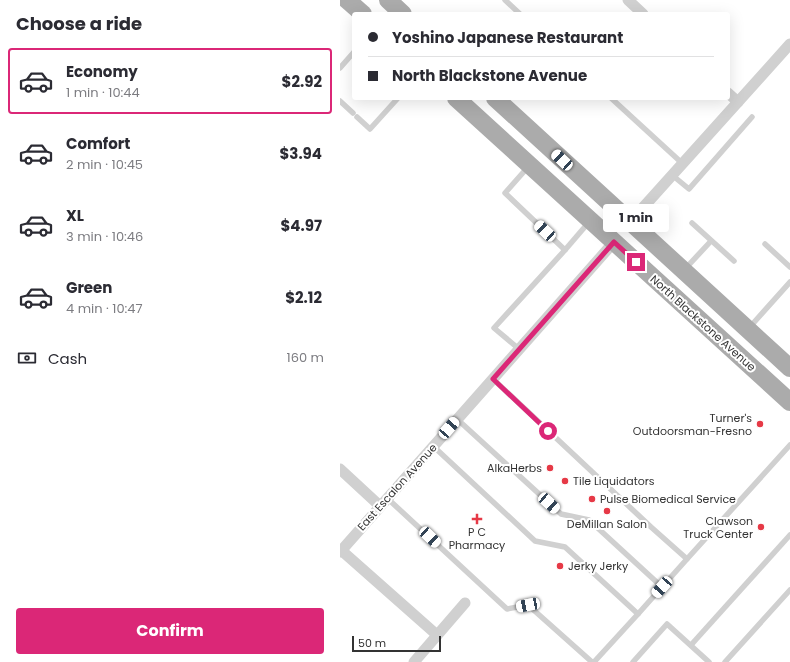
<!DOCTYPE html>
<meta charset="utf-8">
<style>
body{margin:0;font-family:Poppins,sans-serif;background:#f2f2f3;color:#2b2b33;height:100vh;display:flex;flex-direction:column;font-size:15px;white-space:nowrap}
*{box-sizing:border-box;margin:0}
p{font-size:13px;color:#7c7c81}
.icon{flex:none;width:22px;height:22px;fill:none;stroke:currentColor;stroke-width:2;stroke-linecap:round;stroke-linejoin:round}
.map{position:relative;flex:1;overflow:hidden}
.panel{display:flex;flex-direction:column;background:#fff;width:340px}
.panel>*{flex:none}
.guide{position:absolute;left:12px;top:12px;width:378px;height:88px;border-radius:4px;box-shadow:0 4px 16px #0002;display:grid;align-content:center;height:88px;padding:0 16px;background:#fff}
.scale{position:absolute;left:12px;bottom:10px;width:89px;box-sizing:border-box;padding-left:4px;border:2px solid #333;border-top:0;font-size:11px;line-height:14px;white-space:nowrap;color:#333;-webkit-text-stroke:3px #fff;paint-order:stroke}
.end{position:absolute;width:18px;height:18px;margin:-9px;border:5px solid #db2777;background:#fff;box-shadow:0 0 0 2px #fff}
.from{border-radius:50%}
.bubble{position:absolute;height:28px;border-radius:4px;background:#fff;box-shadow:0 4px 16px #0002;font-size:13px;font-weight:700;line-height:28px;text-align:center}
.car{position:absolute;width:12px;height:24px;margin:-12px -6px;border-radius:5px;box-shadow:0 0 3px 1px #0007;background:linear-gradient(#fff 24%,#345 0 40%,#fff 0 76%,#345 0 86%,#fff 0)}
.guide b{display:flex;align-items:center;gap:14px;height:38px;font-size:15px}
.guide b+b{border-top:1px solid #e1e1e2}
.guide i{width:10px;height:10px;background:#2b2b33}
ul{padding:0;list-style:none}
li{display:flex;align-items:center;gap:12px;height:66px;margin:0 8px 6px;padding:0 8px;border:2px solid transparent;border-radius:4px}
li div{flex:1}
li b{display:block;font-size:15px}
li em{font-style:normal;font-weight:700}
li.active{border-color:#db2777}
li>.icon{width:36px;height:36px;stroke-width:1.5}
h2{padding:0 16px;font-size:18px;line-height:48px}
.pay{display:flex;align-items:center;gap:10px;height:44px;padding:0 16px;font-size:15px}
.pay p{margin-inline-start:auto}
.primary-button{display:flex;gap:8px;margin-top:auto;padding:8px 16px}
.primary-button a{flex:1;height:46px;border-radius:4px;background:#db2777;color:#fff;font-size:16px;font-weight:700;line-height:46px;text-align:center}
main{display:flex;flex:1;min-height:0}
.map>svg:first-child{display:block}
</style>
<main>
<section class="panel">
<h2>Choose a ride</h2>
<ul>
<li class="active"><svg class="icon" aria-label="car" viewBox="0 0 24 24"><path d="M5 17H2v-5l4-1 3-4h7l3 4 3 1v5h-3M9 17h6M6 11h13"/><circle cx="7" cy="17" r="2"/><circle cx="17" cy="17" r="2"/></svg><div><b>Economy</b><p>1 min · 10:44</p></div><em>$2.92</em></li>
<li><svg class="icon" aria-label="car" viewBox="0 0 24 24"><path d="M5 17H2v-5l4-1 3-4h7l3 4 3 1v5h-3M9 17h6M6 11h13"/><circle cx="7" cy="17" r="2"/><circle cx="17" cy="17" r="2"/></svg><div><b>Comfort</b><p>2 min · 10:45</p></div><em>$3.94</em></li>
<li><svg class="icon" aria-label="car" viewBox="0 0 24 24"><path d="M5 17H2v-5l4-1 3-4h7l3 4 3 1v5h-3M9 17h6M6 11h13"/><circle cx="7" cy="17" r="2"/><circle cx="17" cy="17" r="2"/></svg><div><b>XL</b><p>3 min · 10:46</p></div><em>$4.97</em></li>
<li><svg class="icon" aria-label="car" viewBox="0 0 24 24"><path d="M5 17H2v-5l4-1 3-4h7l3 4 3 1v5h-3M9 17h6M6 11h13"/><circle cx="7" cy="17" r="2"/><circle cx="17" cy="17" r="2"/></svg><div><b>Green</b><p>4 min · 10:47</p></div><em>$2.12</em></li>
</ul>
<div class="pay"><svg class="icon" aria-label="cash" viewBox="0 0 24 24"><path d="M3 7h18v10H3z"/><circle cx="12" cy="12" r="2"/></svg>Cash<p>160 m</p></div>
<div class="primary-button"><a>Confirm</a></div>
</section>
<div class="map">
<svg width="450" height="662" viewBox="0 0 450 662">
<rect width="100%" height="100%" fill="#fff"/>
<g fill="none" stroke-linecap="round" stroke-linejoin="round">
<g stroke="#d0d0d0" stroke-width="5.5">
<path d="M165 0 180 14"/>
<path d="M0 68 14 52"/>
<path d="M271 98 343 164"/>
<path d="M0 101 13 113"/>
<path d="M17 117 30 129 58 98"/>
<path d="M332 175 349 189 412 117"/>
<path d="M352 223 394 261"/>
<path d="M425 244 450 267"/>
<path d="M225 250 249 222"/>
<path d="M345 269 371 241"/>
<path d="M409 328 450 282"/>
<path d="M179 349 154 328 225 250 165 193 188 167"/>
<path d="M153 379 311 527 347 559 450 445"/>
<path d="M93 446 195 541 225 547 298 614 322 587 249 520 221 514 117 419"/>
<path d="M47 498 167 609 188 605 252 662"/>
<path d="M322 587 347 559"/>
<path d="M351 645 450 535"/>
<path d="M254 662 298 614"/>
<path d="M293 662 327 624 369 662"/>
<path d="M385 662 450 590"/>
</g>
<g stroke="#d0d0d0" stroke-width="11">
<path d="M288 0 303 14"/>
<path d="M388 93 398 102"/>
<path d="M290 222 450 44"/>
<path d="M0 469 40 506"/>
<path d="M1 550 97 635"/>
<path d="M0 552 274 242"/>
<path d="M74 662 125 603"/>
</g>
<g stroke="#ababab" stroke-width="18">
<path d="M7 0 23 14"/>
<path d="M48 0 63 14"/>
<path d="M116 98 450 402"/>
<path d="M155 98 450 368"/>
</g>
</g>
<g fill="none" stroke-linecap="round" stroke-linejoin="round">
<path stroke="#db2777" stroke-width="5" d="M208 431 153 379 274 242 296 262"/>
</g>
<g fill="#e63946" stroke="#fff" stroke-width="1.5">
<circle cx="420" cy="424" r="4"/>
<circle cx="210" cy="468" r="4"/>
<circle cx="225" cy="481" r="4"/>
<circle cx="252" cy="499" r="4"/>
<circle cx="267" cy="511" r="4"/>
<path d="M135 513h4v4h4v4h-4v4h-4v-4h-4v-4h4z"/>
<circle cx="421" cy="527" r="4"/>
<circle cx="220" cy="566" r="4"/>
</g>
<g text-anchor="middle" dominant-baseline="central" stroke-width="4" stroke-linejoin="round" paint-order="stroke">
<g font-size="11" fill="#333" stroke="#fff">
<text transform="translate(363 323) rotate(42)">North Blackstone Avenue</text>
<text transform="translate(57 487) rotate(-48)">East Escalon Avenue</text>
</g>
<g font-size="11" fill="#333" stroke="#fff" text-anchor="end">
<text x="412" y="418">Turner's<tspan x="412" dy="13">Outdoorsman-Fresno</tspan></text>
<text x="202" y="468">AlkaHerbs</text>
<text x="233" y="481" text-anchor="start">Tile Liquidators</text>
<text x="260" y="499" text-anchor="start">Pulse Biomedical Service</text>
<text x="413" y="521">Clawson<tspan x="413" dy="13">Truck Center</tspan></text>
<text x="267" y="524" text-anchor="middle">DeMillan Salon</text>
<text x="137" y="532" text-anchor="middle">P C<tspan x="137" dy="13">Pharmacy</tspan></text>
<text x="228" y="566" text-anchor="start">Jerky Jerky</text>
</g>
</g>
</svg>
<div class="scale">50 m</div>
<i class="end from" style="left:208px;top:431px"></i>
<i class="end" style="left:296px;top:262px"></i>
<div class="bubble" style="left:263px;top:204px;width:66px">1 min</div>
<i class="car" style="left:222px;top:160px;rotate:313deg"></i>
<i class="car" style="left:205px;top:231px;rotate:313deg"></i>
<i class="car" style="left:109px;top:428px;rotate:41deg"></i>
<i class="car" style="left:209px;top:503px;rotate:132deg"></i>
<i class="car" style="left:90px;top:537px;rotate:133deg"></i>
<i class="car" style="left:322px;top:587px;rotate:222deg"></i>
<i class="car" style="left:188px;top:605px;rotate:259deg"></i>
<div class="guide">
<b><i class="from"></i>Yoshino Japanese Restaurant</b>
<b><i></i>North Blackstone Avenue</b>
</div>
</div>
</main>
